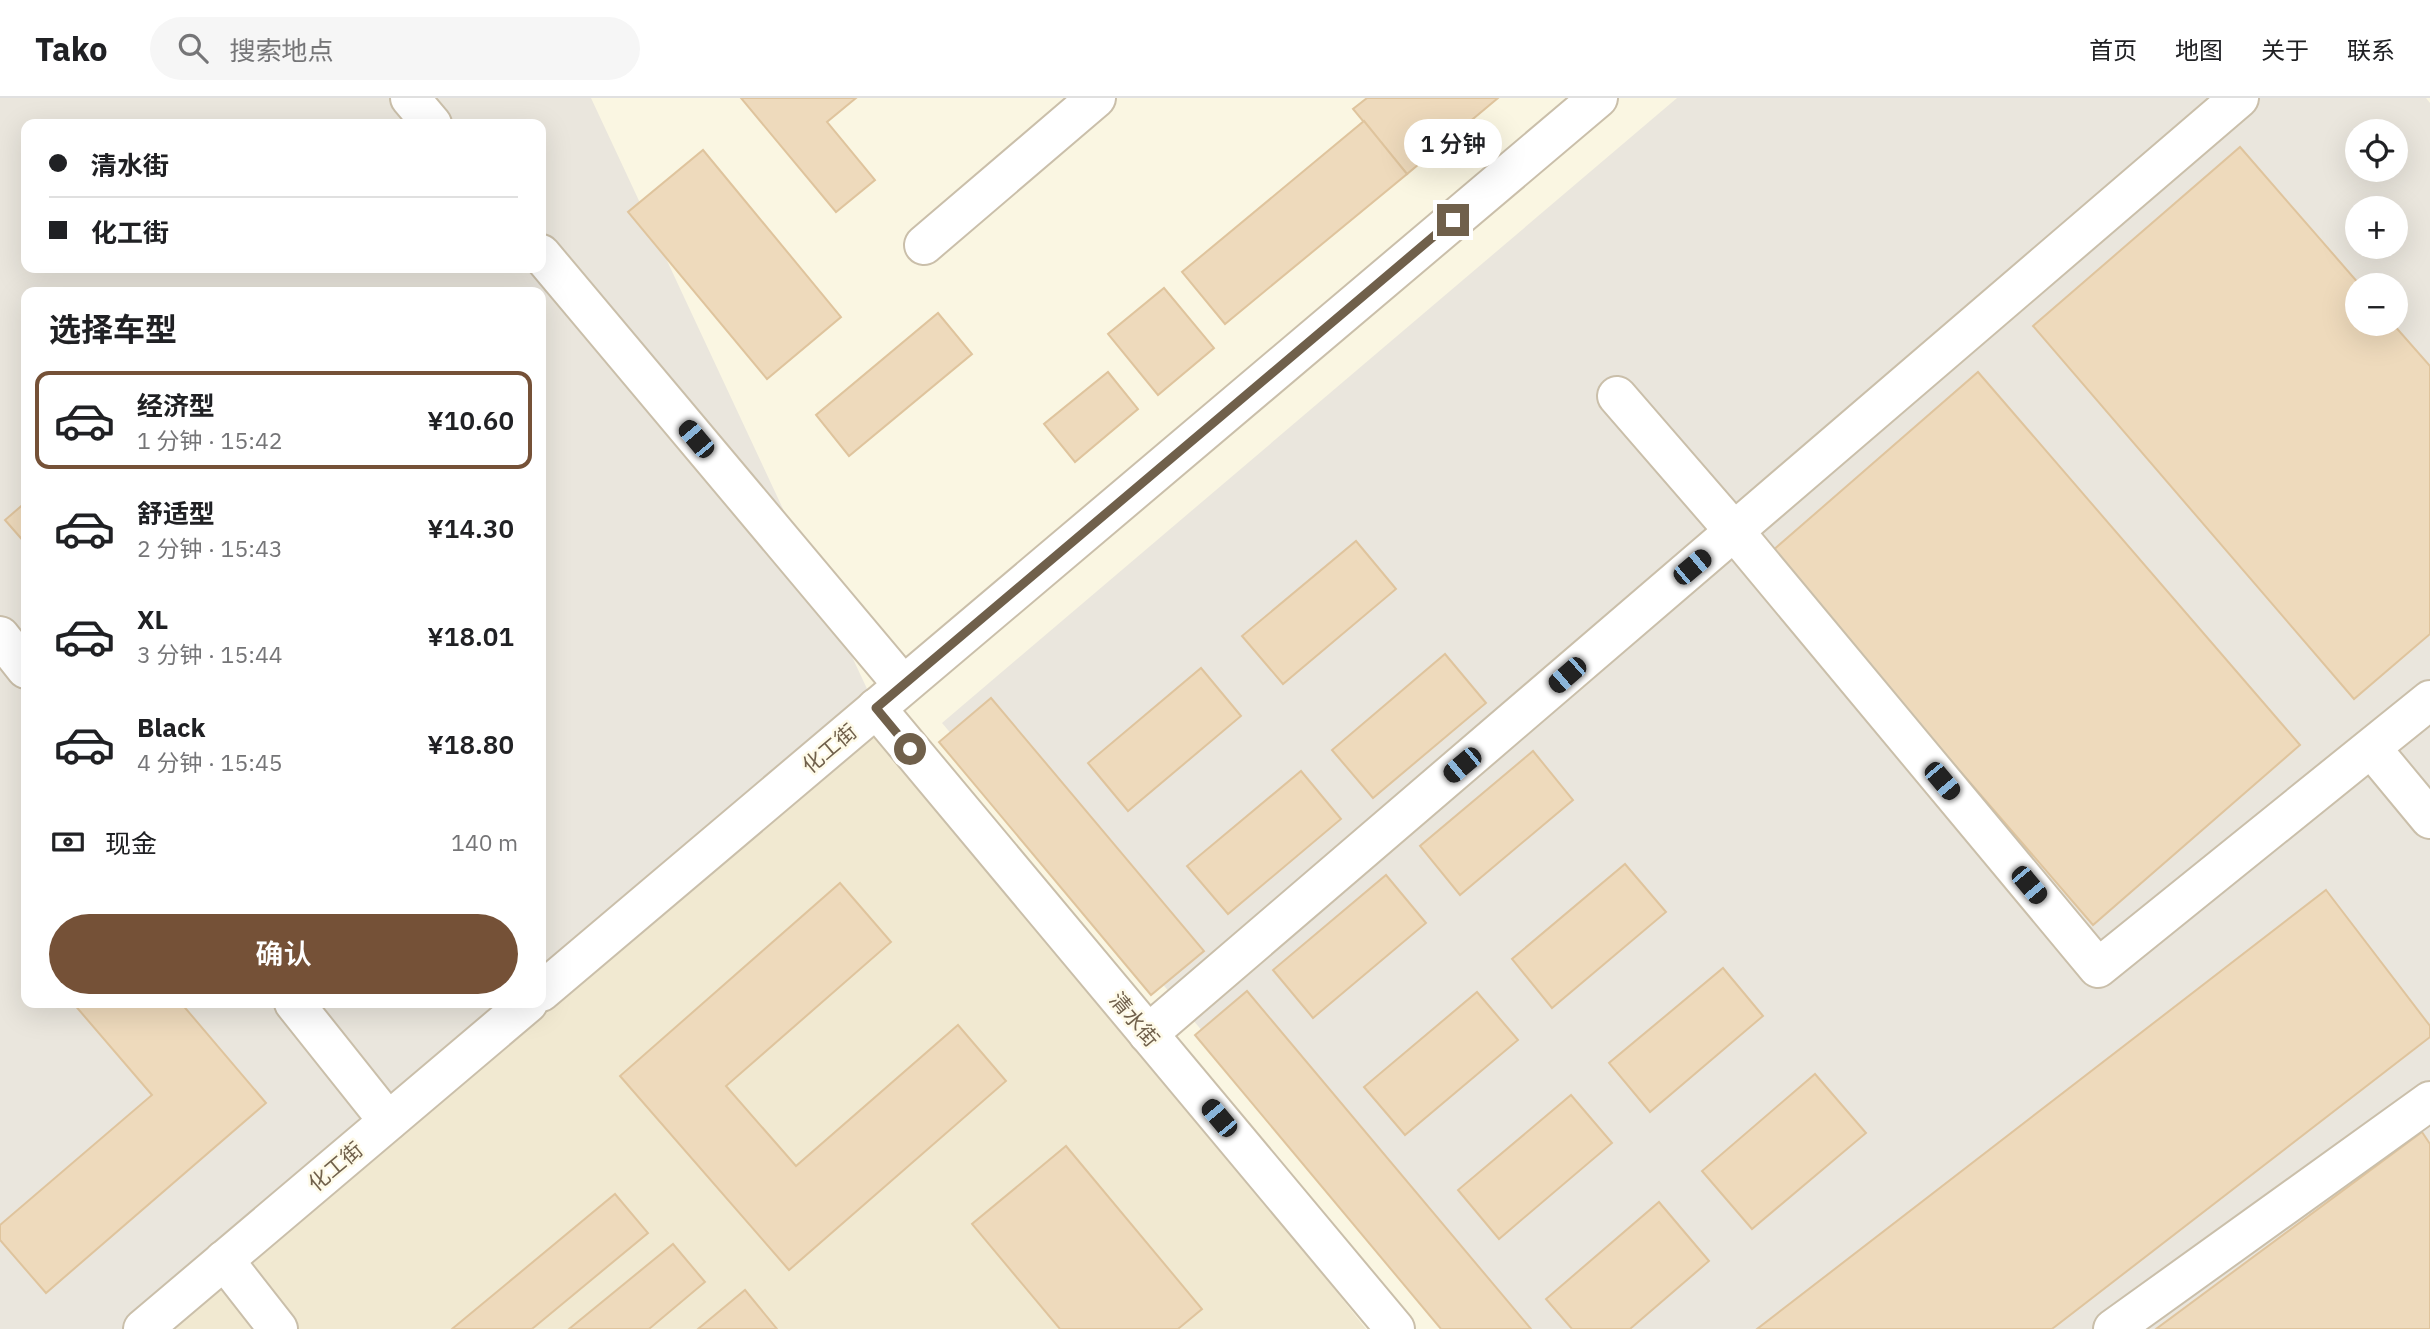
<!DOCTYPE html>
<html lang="zh">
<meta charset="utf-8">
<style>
body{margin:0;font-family:"IBM Plex Sans","Noto Sans SC",sans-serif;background:#f6f6f6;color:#202124;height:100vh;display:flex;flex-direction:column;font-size:26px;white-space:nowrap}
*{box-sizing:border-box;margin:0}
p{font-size:23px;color:#757577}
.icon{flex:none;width:38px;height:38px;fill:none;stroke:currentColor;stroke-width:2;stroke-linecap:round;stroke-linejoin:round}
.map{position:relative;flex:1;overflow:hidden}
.sheet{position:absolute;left:21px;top:189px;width:525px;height:721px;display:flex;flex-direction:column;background:#fff;border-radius:14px;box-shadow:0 7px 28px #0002}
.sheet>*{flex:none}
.banner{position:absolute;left:21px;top:21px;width:525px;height:154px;border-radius:14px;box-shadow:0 7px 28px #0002;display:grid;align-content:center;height:154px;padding:0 28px;background:#fff}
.fabs{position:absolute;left:2345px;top:21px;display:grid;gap:14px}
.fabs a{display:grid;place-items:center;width:63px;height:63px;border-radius:50%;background:#fff;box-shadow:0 7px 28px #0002;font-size:35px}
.end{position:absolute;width:32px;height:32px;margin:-16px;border:9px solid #70604b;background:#fff;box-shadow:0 0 0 4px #fff}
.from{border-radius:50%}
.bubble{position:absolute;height:49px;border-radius:24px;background:#fff;box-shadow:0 7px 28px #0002;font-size:23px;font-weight:600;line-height:49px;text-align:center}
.car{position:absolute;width:21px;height:42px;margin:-21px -10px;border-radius:9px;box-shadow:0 0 5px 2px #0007;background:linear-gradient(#222 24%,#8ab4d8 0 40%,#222 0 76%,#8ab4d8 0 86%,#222 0)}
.banner b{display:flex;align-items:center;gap:24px;height:66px;font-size:26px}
.banner b+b{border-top:2px solid #e0e0e0}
.banner i{width:18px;height:18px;background:#202124}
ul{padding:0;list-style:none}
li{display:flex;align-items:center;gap:21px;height:98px;margin:0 14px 10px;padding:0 14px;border:4px solid transparent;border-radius:14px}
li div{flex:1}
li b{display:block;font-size:26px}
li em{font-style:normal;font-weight:600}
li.active{border-color:#755137}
li>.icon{width:63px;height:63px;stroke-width:1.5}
h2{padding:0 28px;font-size:32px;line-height:84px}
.pay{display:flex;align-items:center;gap:18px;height:77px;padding:0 28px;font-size:26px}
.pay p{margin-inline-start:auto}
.action{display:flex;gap:14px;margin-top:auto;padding:14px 28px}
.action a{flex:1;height:80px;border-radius:42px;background:#755137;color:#fff;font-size:28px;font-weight:600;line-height:80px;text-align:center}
header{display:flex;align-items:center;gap:42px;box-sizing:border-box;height:98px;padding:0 35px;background:#fff;border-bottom:2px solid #e0e0e0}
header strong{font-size:33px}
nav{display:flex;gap:38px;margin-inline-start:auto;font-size:24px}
.search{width:490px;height:63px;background:#f6f6f6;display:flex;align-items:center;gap:18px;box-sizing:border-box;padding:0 24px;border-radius:38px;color:#757577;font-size:26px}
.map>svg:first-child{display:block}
</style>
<header>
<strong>Tako</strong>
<div class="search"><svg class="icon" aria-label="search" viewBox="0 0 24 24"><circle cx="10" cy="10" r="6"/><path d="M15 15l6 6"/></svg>搜索地点</div>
<nav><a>首页</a><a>地图</a><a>关于</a><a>联系</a></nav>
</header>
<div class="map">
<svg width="2430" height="1231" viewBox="0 0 2430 1231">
<rect width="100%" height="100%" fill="#faf6e2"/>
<path fill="#f1e9d1" d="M876 610 1366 1231H143Z"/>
<g fill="#eae6dd" fill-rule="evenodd">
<path d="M0 0H591L876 610 541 894V194H26V905H528L143 1231H0ZM26 26H541V170H26Z"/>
<path d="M1677 0H2426L2430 5V1231H1454L942 625ZM2357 33H2396V72H2357ZM2357 110H2396V149H2357ZM2357 187H2396V226H2357Z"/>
</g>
<g fill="#eedabc" stroke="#dfc49d" stroke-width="2">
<path d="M741 0H856L827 24 875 82 836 114Z"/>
<path d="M1367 0H1498L1407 76 1353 11Z"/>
<path d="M1364 23 1407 76 1225 226 1182 174Z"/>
<path d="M2240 49 2360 187H2357V226H2393L2430 268V536L2354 601 2033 228Z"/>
<path d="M703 52 841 219 767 281 628 114Z"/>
<path d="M1164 190 1214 250 1158 297 1108 236Z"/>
<path d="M938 215 972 256 849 358 816 317Z"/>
<path d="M1108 274 1138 311 1075 364 1044 326Z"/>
<path d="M1978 274 2300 647 2093 827 1771 454Z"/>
<path d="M26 404V446L5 422Z"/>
<path d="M1356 443 1396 491 1283 586 1242 538Z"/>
<path d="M1445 556 1486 605 1373 700 1332 652Z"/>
<path d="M1201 570 1241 618 1128 713 1088 665Z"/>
<path d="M991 600 1204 853 1151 897 939 644Z"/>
<path d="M1533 653 1573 702 1460 797 1420 748Z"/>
<path d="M1301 673 1341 721 1228 816 1187 768Z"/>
<path d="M1625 766 1666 814 1552 910 1512 861Z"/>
<path d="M1386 777 1426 825 1313 920 1273 872Z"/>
<path d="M840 785 891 844 726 988 796 1068 958 927 1006 983 789 1172 620 978Z"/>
<path d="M2326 792 2430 928V939L2052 1231H1757Z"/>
<path d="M1723 870 1763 918 1650 1014 1609 965Z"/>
<path d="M1247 893 1531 1231H1441L1195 937Z"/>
<path d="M1477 894 1518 942 1405 1037 1364 989Z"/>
<path d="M73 905H181L266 1005 46 1195 0 1142V1127L152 997Z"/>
<path d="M1815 976 1866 1035 1752 1131 1702 1073Z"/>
<path d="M1571 997 1612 1045 1499 1141 1458 1092Z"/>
<path d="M2422 1034 2430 1046V1231H2156Z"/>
<path d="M1066 1048 1202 1211 1178 1231H1060L972 1126Z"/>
<path d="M615 1096 648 1135 532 1231H452Z"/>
<path d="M1659 1104 1709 1163 1630 1231H1572L1546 1201Z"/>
<path d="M673 1146 705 1184 649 1231H569Z"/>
<path d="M745 1192 777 1231H698Z"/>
</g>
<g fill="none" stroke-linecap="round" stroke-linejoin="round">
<defs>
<g id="minor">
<path d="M410 0 432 26"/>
<path d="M924 147 1096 0"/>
<path d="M541 156 903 587"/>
<path d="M1617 298 1734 433 2098 870 2430 602"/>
<path d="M0 538 26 571"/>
<path d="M876 610 1395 1231"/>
<path d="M2372 651 2430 721"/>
<path d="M541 894 1598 0"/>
<path d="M294 905 388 1023"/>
<path d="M1148 936 2239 0"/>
<path d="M224 1162 278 1231"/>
<path d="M143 1231 528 905"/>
<path d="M2113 1231 2430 1003"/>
</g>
</defs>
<use href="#minor" stroke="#cabfaa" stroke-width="42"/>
<use href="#minor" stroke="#fff" stroke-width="38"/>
</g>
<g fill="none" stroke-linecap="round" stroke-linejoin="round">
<path stroke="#70604b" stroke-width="9" d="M910 651 876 610 1453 122"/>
</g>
<g text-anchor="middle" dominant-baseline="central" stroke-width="5" stroke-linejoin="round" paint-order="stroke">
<g font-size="21" fill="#70604b" stroke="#fefae8">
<text transform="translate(829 650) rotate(-40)">化工街</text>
<text transform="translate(1135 921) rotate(50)">清水街</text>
<text transform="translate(335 1068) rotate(-40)">化工街</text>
</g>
</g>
</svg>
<div class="fabs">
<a><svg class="icon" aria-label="locate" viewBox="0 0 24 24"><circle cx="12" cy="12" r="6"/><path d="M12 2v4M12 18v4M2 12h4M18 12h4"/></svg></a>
<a>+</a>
<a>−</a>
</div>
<i class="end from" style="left:910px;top:651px"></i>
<i class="end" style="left:1453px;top:122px"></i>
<div class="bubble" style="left:1404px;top:21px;width:98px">1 分钟</div>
<i class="car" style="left:696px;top:341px;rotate:320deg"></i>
<i class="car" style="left:1692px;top:469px;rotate:50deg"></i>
<i class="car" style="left:1567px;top:577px;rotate:229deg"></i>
<i class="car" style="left:1462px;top:667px;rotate:230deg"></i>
<i class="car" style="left:1942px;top:683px;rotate:140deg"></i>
<i class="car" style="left:2029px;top:787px;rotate:140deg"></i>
<i class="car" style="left:1219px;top:1020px;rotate:320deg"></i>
<div class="banner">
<b><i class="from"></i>清水街</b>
<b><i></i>化工街</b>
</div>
<section class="sheet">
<h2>选择车型</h2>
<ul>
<li class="active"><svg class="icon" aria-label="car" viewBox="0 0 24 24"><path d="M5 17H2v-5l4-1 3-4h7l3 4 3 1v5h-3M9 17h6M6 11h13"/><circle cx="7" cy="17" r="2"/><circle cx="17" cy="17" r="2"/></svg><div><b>经济型</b><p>1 分钟 · 15:42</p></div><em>¥10.60</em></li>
<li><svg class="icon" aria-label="car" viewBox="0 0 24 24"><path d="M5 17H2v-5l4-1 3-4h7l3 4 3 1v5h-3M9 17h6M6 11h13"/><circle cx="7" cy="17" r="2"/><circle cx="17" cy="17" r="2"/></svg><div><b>舒适型</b><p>2 分钟 · 15:43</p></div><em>¥14.30</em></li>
<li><svg class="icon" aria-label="car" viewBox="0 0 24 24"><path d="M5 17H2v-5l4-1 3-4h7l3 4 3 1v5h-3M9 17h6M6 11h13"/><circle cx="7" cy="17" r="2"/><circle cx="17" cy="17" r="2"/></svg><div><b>XL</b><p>3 分钟 · 15:44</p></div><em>¥18.01</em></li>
<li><svg class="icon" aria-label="car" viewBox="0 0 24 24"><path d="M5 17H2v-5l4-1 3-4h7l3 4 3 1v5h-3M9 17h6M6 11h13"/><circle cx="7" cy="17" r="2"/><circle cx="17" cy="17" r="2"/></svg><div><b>Black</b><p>4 分钟 · 15:45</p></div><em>¥18.80</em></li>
</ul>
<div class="pay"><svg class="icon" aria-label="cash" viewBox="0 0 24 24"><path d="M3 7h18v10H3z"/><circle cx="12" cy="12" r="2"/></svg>现金<p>140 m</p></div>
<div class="action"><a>确认</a></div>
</section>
</div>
